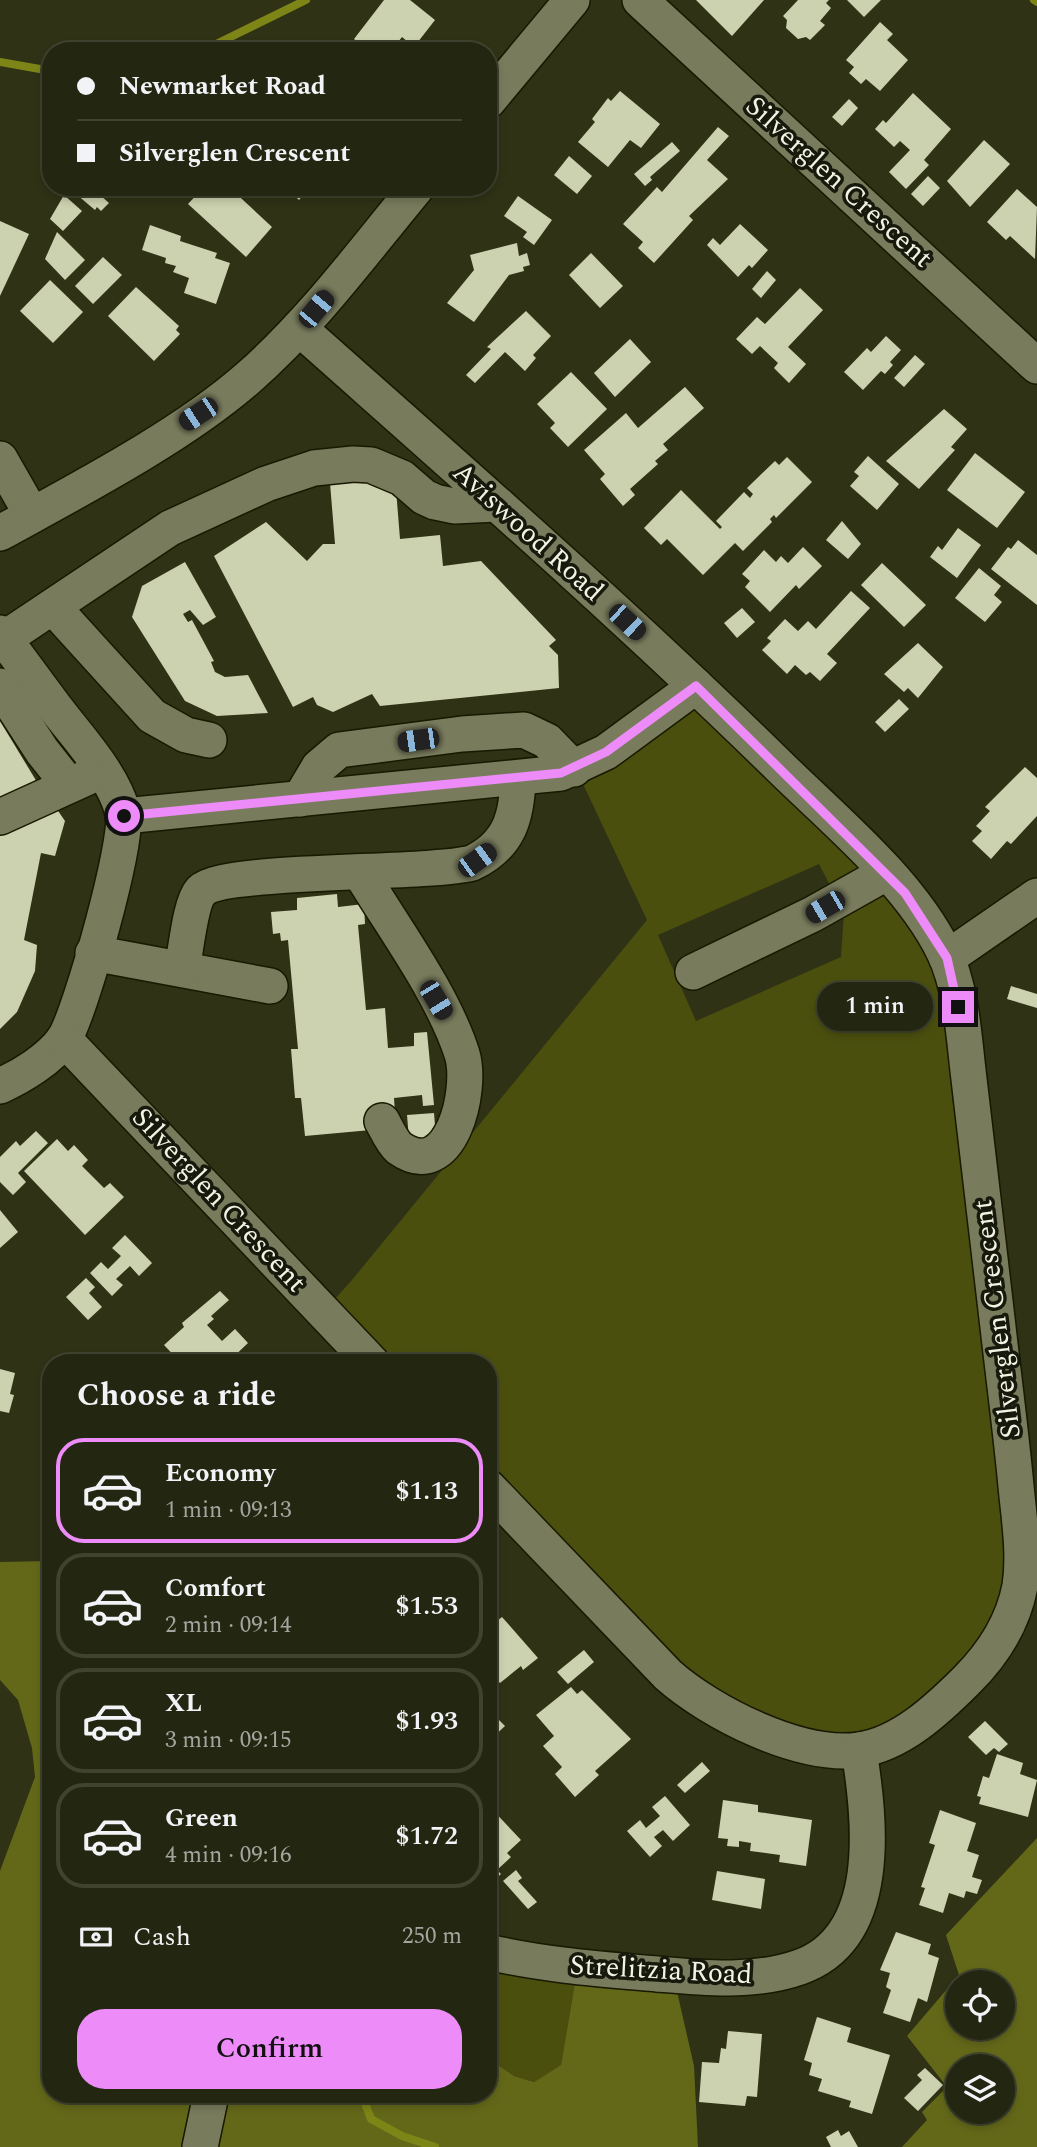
<!DOCTYPE html>
<meta charset="utf-8">
<style>
body{margin:0;font-family:Spectral,serif;background:#2f321e;color:#f1f3f6;height:100vh;display:flex;flex-direction:column;font-size:26px;white-space:nowrap}
*{box-sizing:border-box;margin:0}
p{font-size:23px;color:#a3a59f}
.icon{flex:none;width:38px;height:38px;fill:none;stroke:currentColor;stroke-width:2;stroke-linecap:round;stroke-linejoin:round}
.map{position:relative;flex:1;overflow:hidden}
.sheet{position:absolute;left:42px;top:1354px;width:455px;height:749px;display:flex;flex-direction:column;background:#232610;border-radius:28px;box-shadow:0 4px 10px #0003,0 0 0 2px #404330}
.sheet>*{flex:none}
.banner{position:absolute;left:42px;top:42px;width:455px;height:154px;border-radius:28px;box-shadow:0 4px 10px #0003,0 0 0 2px #404330;display:grid;align-content:center;height:154px;padding:0 35px;background:#232610}
.controls{position:absolute;left:945px;top:1970px;display:grid;gap:14px}
.controls a{display:grid;place-items:center;width:70px;height:70px;border-radius:50%;background:#232610;box-shadow:0 4px 10px #0003,0 0 0 2px #404330;font-size:35px}
.end{position:absolute;width:32px;height:32px;margin:-16px;border:9px solid #ed8cf9;background:#111;box-shadow:0 0 0 4px #111}
.from{border-radius:50%}
.bubble{position:absolute;height:49px;border-radius:24px;background:#232610;box-shadow:0 4px 10px #0003,0 0 0 2px #404330;font-size:23px;font-weight:600;line-height:49px;text-align:center}
.car{position:absolute;width:21px;height:42px;margin:-21px -10px;border-radius:9px;box-shadow:0 0 5px 2px #0007;background:linear-gradient(#222 24%,#8ab4d8 0 40%,#222 0 76%,#8ab4d8 0 86%,#222 0)}
.banner b{display:flex;align-items:center;gap:24px;height:66px;font-size:26px}
.banner b+b{border-top:2px solid #404330}
.banner i{width:18px;height:18px;background:#f1f3f6}
ul{padding:0;list-style:none}
li{display:flex;align-items:center;gap:21px;height:105px;margin:0 14px 10px;padding:0 21px;border:4px solid #404330;border-radius:28px}
li div{flex:1}
li b{display:block;font-size:26px}
li em{font-style:normal;font-weight:600}
li.on{border-color:#ed8cf9}
li>.icon{width:63px;height:63px;stroke-width:1.5}
h2{padding:0 35px;font-size:32px;line-height:84px}
.pay{display:flex;align-items:center;gap:18px;height:77px;padding:0 35px;font-size:26px}
.pay p{margin-inline-start:auto}
.action{display:flex;gap:14px;margin-top:auto;padding:14px 35px}
.action a{flex:1;height:80px;border-radius:28px;background:#ed8cf9;color:#111;font-size:28px;font-weight:600;line-height:80px;text-align:center}
.map>svg:first-child{display:block}
</style>
<div class="map">
<svg width="1037" height="2147" viewBox="0 0 1037 2147">
<rect width="100%" height="100%" fill="#2f3215"/>
<g fill="#4b4f0e" fill-rule="evenodd">
<path d="M696 686 938 938 1017 1603 889 1742 729 1719 488 1488V1363H372L324 1311 352 1280 647 920 576 769ZM819 864 844 913 841 957 696 1021 658 935Z"/>
<path d="M488 1933 509 1955 578 1965 561 2065 534 2082 514 2076 488 2058Z"/>
</g>
<g fill="#636819" fill-rule="evenodd">
<path d="M49 1370 51 2095H488V2058L514 2076 534 2082 561 2065 578 1965 673 1974 694 2066 698 2147H0V1871L35 1777 32 1748 18 1700 0 1680V1562L49 1561Z"/>
<path d="M1037 1838V2147H902L927 2120 922 2112 947 2087 907 2036 959 1975 946 1935ZM957 1983H1003V2028H957ZM957 2067H1003V2112H957Z"/>
</g>
<g fill="none" stroke-linecap="round" stroke-linejoin="round">
<g stroke="#7e8517" stroke-width="8">
<path d="M1034 0 1037 2"/>
<path d="M202 51 306 0"/>
<path d="M0 62 51 71"/>
<path d="M362 2095 371 2119 402 2136 435 2147"/>
</g>
</g>
<g fill="#ccd1af">
<path d="M384 0H410L435 20 414 47 402 37 391 51H369L354 39Z"/>
<path d="M696 0H764L732 36Z"/>
<path d="M798 0H829L826 3 831 8 820 21 825 25 810 40 806 37 798 39 786 28 787 20 783 16Z"/>
<path d="M847 0H881L864 17Z"/>
<path d="M880 22 893 34 887 40 908 60 880 91 866 79 861 84 849 73 854 67 846 60Z"/>
<path d="M620 91 660 124 641 148 630 140 608 167 578 142 595 122 592 119 608 98 611 101Z"/>
<path d="M913 93 951 129 924 160 929 165 906 189 889 172 910 150 900 141 894 147 875 129 883 120 886 123Z"/>
<path d="M849 99 858 108 842 126 832 117Z"/>
<path d="M718 127 729 136 707 160 728 179 689 216 693 220 654 263 638 248 643 242 623 224 657 187 662 192Z"/>
<path d="M984 140 1010 164 970 207 947 181Z"/>
<path d="M672 142 680 151 650 177 652 180 645 186 634 174Z"/>
<path d="M569 156 592 176 577 194 554 175Z"/>
<path d="M928 176 940 188 923 206 911 194Z"/>
<path d="M82 187H91L109 203 101 211 97 207 95 210 76 194Z"/>
<path d="M204 187H229L272 227 246 257 188 204Z"/>
<path d="M284 187H310L299 200Z"/>
<path d="M1017 189 1037 207 1035 259 1010 236 1006 240 987 222Z"/>
<path d="M64 195 82 211 63 231 50 219Z"/>
<path d="M518 196 552 220 534 245 523 237 527 232 504 216Z"/>
<path d="M0 221 29 234 0 296Z"/>
<path d="M740 224 768 250 752 268 749 265 738 277 707 245 713 238 720 245Z"/>
<path d="M150 225 181 236 180 241 217 253 215 258 230 263 216 304 184 293 189 278 173 272 176 266 165 263 166 258 142 250Z"/>
<path d="M57 232 85 260 65 280 45 259Z"/>
<path d="M517 243 519 256 527 253 530 265 523 267 524 271 509 275 474 322 447 303 474 270 470 255Z"/>
<path d="M591 253 623 286 600 308 569 275Z"/>
<path d="M103 257 122 275 93 304 75 286Z"/>
<path d="M767 271 776 280 761 298 752 289Z"/>
<path d="M50 280 83 312 53 343 20 311Z"/>
<path d="M136 287 179 326 176 330 180 334 154 361 108 316Z"/>
<path d="M800 288 823 310 788 347 806 364 789 383 774 368 778 363 760 346 752 354 736 339 757 317 765 324Z"/>
<path d="M526 311 551 336 533 355 536 358 525 371 505 352 475 383 466 375 491 349 487 347Z"/>
<path d="M886 336 901 350 890 362 893 365 885 374 881 371 863 390 844 372 867 348 871 352Z"/>
<path d="M630 339 651 362 615 397 594 373Z"/>
<path d="M915 355 925 364 904 387 894 378Z"/>
<path d="M571 372 607 409 568 447 550 428 555 423 537 404Z"/>
<path d="M685 387 704 408 663 444 668 450 655 461 658 464 630 489 635 495 623 506 600 479 605 474 584 450 626 413 638 428Z"/>
<path d="M944 409 967 429 951 447 955 450 919 489 886 461Z"/>
<path d="M975 453 1025 492 997 528 947 490Z"/>
<path d="M868 456 899 484 877 510 850 486 859 476 854 472Z"/>
<path d="M787 457 812 482 776 518 774 515 770 519 772 522 743 551 735 543 703 575 667 539 661 545 644 528 681 490 720 529 722 527 716 521 744 492 750 498 753 494 747 488 775 461 779 465Z"/>
<path d="M395 477 400 539 440 535 443 566 481 561 556 640 549 646 558 655 559 688 380 706 372 694 333 712 317 705 313 697 293 707 214 556 266 522 307 561 323 544H335L330 483Z"/>
<path d="M842 521 861 544 848 559 826 540Z"/>
<path d="M958 528 981 545 957 578 930 557 938 546 942 550Z"/>
<path d="M1018 540 1037 555V605L991 569 1008 547 1011 549Z"/>
<path d="M803 547 822 566 799 589 796 585 770 612 745 587 750 581 742 574 764 550 776 562 781 556 788 563Z"/>
<path d="M185 562 216 617 203 625 190 610 183 614 188 622 192 620 214 661 211 662 215 672 225 677 248 675 268 713 217 716 185 701 132 617 142 586Z"/>
<path d="M882 563 926 605 904 627 861 585Z"/>
<path d="M979 568 1001 586 994 595 1002 602 985 622 955 598Z"/>
<path d="M851 591 870 608 827 654 837 663 820 681 810 672 806 675 795 665 787 674 762 650 771 641 767 638 785 619 798 631 808 621 816 629Z"/>
<path d="M742 608 755 622 737 638 724 623Z"/>
<path d="M918 643 943 667 918 698 908 688 904 692 884 674Z"/>
<path d="M899 699 909 709 885 732 875 722Z"/>
<path d="M0 721 40 787 0 806Z"/>
<path d="M1025 767 1037 778V816L1011 844 1007 841 991 859 972 841 982 831 976 826 990 811 985 807Z"/>
<path d="M52 802 65 821 55 856 41 853 24 940 37 945 35 971 17 1012 0 1029V824Z"/>
<path d="M337 894 338 907 364 904 365 924 358 925 366 1010 385 1008 388 1048 414 1046V1033L427 1032 434 1105 423 1106 422 1095 394 1098 395 1113 371 1130 305 1136 301 1098H295L291 1049H298L288 940 281 941 280 933 273 934 271 912 297 910V898Z"/>
<path d="M1011 986 1037 994V1008L1007 999Z"/>
<path d="M434 1113 436 1137 409 1139 407 1115Z"/>
<path d="M36 1131 48 1143 18 1173 26 1182 13 1195 0 1182V1157L16 1141 20 1146Z"/>
<path d="M57 1139 68 1151 74 1145 88 1160 82 1166 104 1188 110 1183 124 1197 85 1235 24 1171Z"/>
<path d="M0 1210 18 1232 0 1248Z"/>
<path d="M125 1235 152 1263 139 1276 130 1266 116 1279 123 1285 112 1296 90 1273 101 1262 108 1269 121 1256 112 1248Z"/>
<path d="M86 1278 95 1287 89 1293 102 1307 88 1320 66 1297Z"/>
<path d="M220 1291 229 1300 211 1316 214 1319 207 1325 222 1341 235 1329 248 1343 227 1363H218L209 1354 199 1363H181L164 1345 184 1327 182 1323Z"/>
<path d="M0 1369 15 1373 10 1394 14 1395 9 1413 0 1411Z"/>
<path d="M502 1617 538 1658 523 1670 521 1666 500 1683 488 1670V1645L496 1637 488 1628Z"/>
<path d="M584 1650 594 1662 568 1684 557 1672Z"/>
<path d="M571 1687 577 1694 582 1690 631 1739 595 1771 599 1775 575 1797 555 1774 562 1767 543 1746 554 1736 536 1715Z"/>
<path d="M488 1709 505 1726 488 1742Z"/>
<path d="M985 1721 1008 1744 999 1752 994 1748 986 1755 968 1737Z"/>
<path d="M997 1754 1023 1763 1020 1774 1037 1780 1028 1817 979 1804 981 1797 977 1796 983 1776 989 1778Z"/>
<path d="M702 1762 710 1771 685 1793 677 1785Z"/>
<path d="M665 1796 690 1825 673 1841 663 1830 654 1837 662 1846 650 1857 627 1831 640 1820 646 1828 660 1816 652 1807Z"/>
<path d="M723 1800 758 1805V1812L812 1820 806 1866 779 1862 780 1855 750 1851 751 1843 739 1841V1847L727 1846 728 1839 718 1838Z"/>
<path d="M488 1805 521 1840 507 1853 511 1857 497 1870 501 1874 488 1886Z"/>
<path d="M940 1810 976 1823 967 1851 979 1855 972 1877 982 1880 977 1894 966 1891 964 1898 949 1893 943 1913 919 1905 925 1888 921 1887 935 1845 929 1843Z"/>
<path d="M516 1870 522 1878 518 1881 537 1902 528 1909 503 1881Z"/>
<path d="M717 1871 765 1879 761 1909 712 1900Z"/>
<path d="M896 1932 931 1944 928 1954 939 1958 927 2002 918 1998 910 2022 883 2013 891 1990 886 1987 890 1973 880 1970Z"/>
<path d="M817 2017 851 2028 847 2042 890 2055 872 2114 849 2107 851 2101 818 2091 822 2079 809 2075 812 2063 804 2060Z"/>
<path d="M728 2031 762 2034 757 2097 747 2096 745 2106 699 2102 702 2062 719 2063 721 2048 726 2049Z"/>
<path d="M925 2068 943 2085 918 2111 904 2098 922 2080 917 2075Z"/>
<path d="M838 2130 841 2136 849 2131 858 2147H831L826 2137Z"/>
</g>
<g fill="none" stroke-linecap="round" stroke-linejoin="round">
<defs>
<g id="minor">
<path d="M640 0 1037 366"/>
<path d="M488 101 572 0"/>
<path d="M299 328C461 472 624 614 779 766 835 821 910 882 944 952 962 989 964 1039 969 1079 979 1162 989 1245 998 1327 1004 1380 1011 1433 1016 1486 1019 1518 1025 1554 1020 1586 1013 1623 992 1655 967 1680 938 1709 901 1744 859 1750 800 1758 711 1713 668 1675L488 1487"/>
<path d="M0 459 32 515"/>
<path d="M0 533C78 490 182 436 248 378 312 322 363 252 417 187"/>
<path d="M53 607 152 716 186 735 209 740"/>
<path d="M0 633C18 657 36 682 54 706 78 738 113 774 123 813 130 837 80 1015 64 1039 50 1059 22 1076 0 1086"/>
<path d="M4 639 170 528 266 484 314 468 353 464 371 465 402 478 424 497 435 502 454 506 497 504"/>
<path d="M0 686 42 751 69 785"/>
<path d="M300 799 319 767 339 750 462 734 524 730 547 741 574 769"/>
<path d="M124 816 561 773 606 752 696 686"/>
<path d="M0 817 88 777"/>
<path d="M360 872C393 927 443 994 462 1054 473 1089 451 1185 399 1148 392 1142 386 1128 382 1121"/>
<path d="M93 953 270 986"/>
<path d="M947 958 1037 896"/>
<path d="M182 969C186 951 190 903 201 891 224 868 425 875 472 863 510 845 517 816 518 778"/>
<path d="M693 972 813 914 886 873"/>
<path d="M64 1039 372 1363"/>
<path d="M488 1952C544 1965 600 1969 657 1974 704 1978 755 1983 800 1967 884 1937 870 1820 859 1750"/>
<path d="M200 2147 211 2095"/>
</g>
</defs>
<use href="#minor" stroke="#181900" stroke-width="38"/>
<use href="#minor" stroke="#787b5c" stroke-width="35"/>
</g>
<g fill="none" stroke-linecap="round" stroke-linejoin="round">
<path stroke="#ed8cf9" stroke-width="9" d="M124 816 561 773 606 752 696 686 905 893 947 958 958 1007"/>
</g>
<g text-anchor="middle" dominant-baseline="central" stroke-width="7" stroke-linejoin="round" paint-order="stroke">
<g font-size="28" fill="#f2f4e3" stroke="#17190c">
<text transform="translate(839 182) rotate(42)">Silverglen Crescent</text>
<text transform="translate(528 532) rotate(42)">Aviswood Road</text>
<text transform="translate(219 1200) rotate(47)">Silverglen Crescent</text>
<text transform="translate(997 1319) rotate(-97)">Silverglen Crescent</text>
<text transform="translate(661 1970) rotate(3)">Strelitzia Road</text>
</g>
</g>
</svg>
<div class="controls">
<a><svg class="icon" aria-label="locate" viewBox="0 0 24 24"><circle cx="12" cy="12" r="6"/><path d="M12 2v4M12 18v4M2 12h4M18 12h4"/></svg></a>
<a><svg class="icon" aria-label="layers" viewBox="0 0 24 24"><path d="M12 4l9 5-9 5-9-5zM3 14l9 5 9-5"/></svg></a>
</div>
<i class="end from" style="left:124px;top:816px"></i>
<i class="end" style="left:958px;top:1007px"></i>
<div class="bubble" style="left:817px;top:982px;width:116px">1 min</div>
<i class="car" style="left:316px;top:309px;rotate:40deg"></i>
<i class="car" style="left:198px;top:414px;rotate:237deg"></i>
<i class="car" style="left:627px;top:622px;rotate:133deg"></i>
<i class="car" style="left:418px;top:740px;rotate:262deg"></i>
<i class="car" style="left:477px;top:860px;rotate:54deg"></i>
<i class="car" style="left:825px;top:907px;rotate:240deg"></i>
<i class="car" style="left:436px;top:1000px;rotate:149deg"></i>
<div class="banner">
<b><i class="from"></i>Newmarket Road</b>
<b><i></i>Silverglen Crescent</b>
</div>
<section class="sheet">
<h2>Choose a ride</h2>
<ul>
<li class="on"><svg class="icon" aria-label="car" viewBox="0 0 24 24"><path d="M5 17H2v-5l4-1 3-4h7l3 4 3 1v5h-3M9 17h6M6 11h13"/><circle cx="7" cy="17" r="2"/><circle cx="17" cy="17" r="2"/></svg><div><b>Economy</b><p>1 min · 09:13</p></div><em>$1.13</em></li>
<li><svg class="icon" aria-label="car" viewBox="0 0 24 24"><path d="M5 17H2v-5l4-1 3-4h7l3 4 3 1v5h-3M9 17h6M6 11h13"/><circle cx="7" cy="17" r="2"/><circle cx="17" cy="17" r="2"/></svg><div><b>Comfort</b><p>2 min · 09:14</p></div><em>$1.53</em></li>
<li><svg class="icon" aria-label="car" viewBox="0 0 24 24"><path d="M5 17H2v-5l4-1 3-4h7l3 4 3 1v5h-3M9 17h6M6 11h13"/><circle cx="7" cy="17" r="2"/><circle cx="17" cy="17" r="2"/></svg><div><b>XL</b><p>3 min · 09:15</p></div><em>$1.93</em></li>
<li><svg class="icon" aria-label="car" viewBox="0 0 24 24"><path d="M5 17H2v-5l4-1 3-4h7l3 4 3 1v5h-3M9 17h6M6 11h13"/><circle cx="7" cy="17" r="2"/><circle cx="17" cy="17" r="2"/></svg><div><b>Green</b><p>4 min · 09:16</p></div><em>$1.72</em></li>
</ul>
<div class="pay"><svg class="icon" aria-label="cash" viewBox="0 0 24 24"><path d="M3 7h18v10H3z"/><circle cx="12" cy="12" r="2"/></svg>Cash<p>250 m</p></div>
<div class="action"><a>Confirm</a></div>
</section>
</div>
